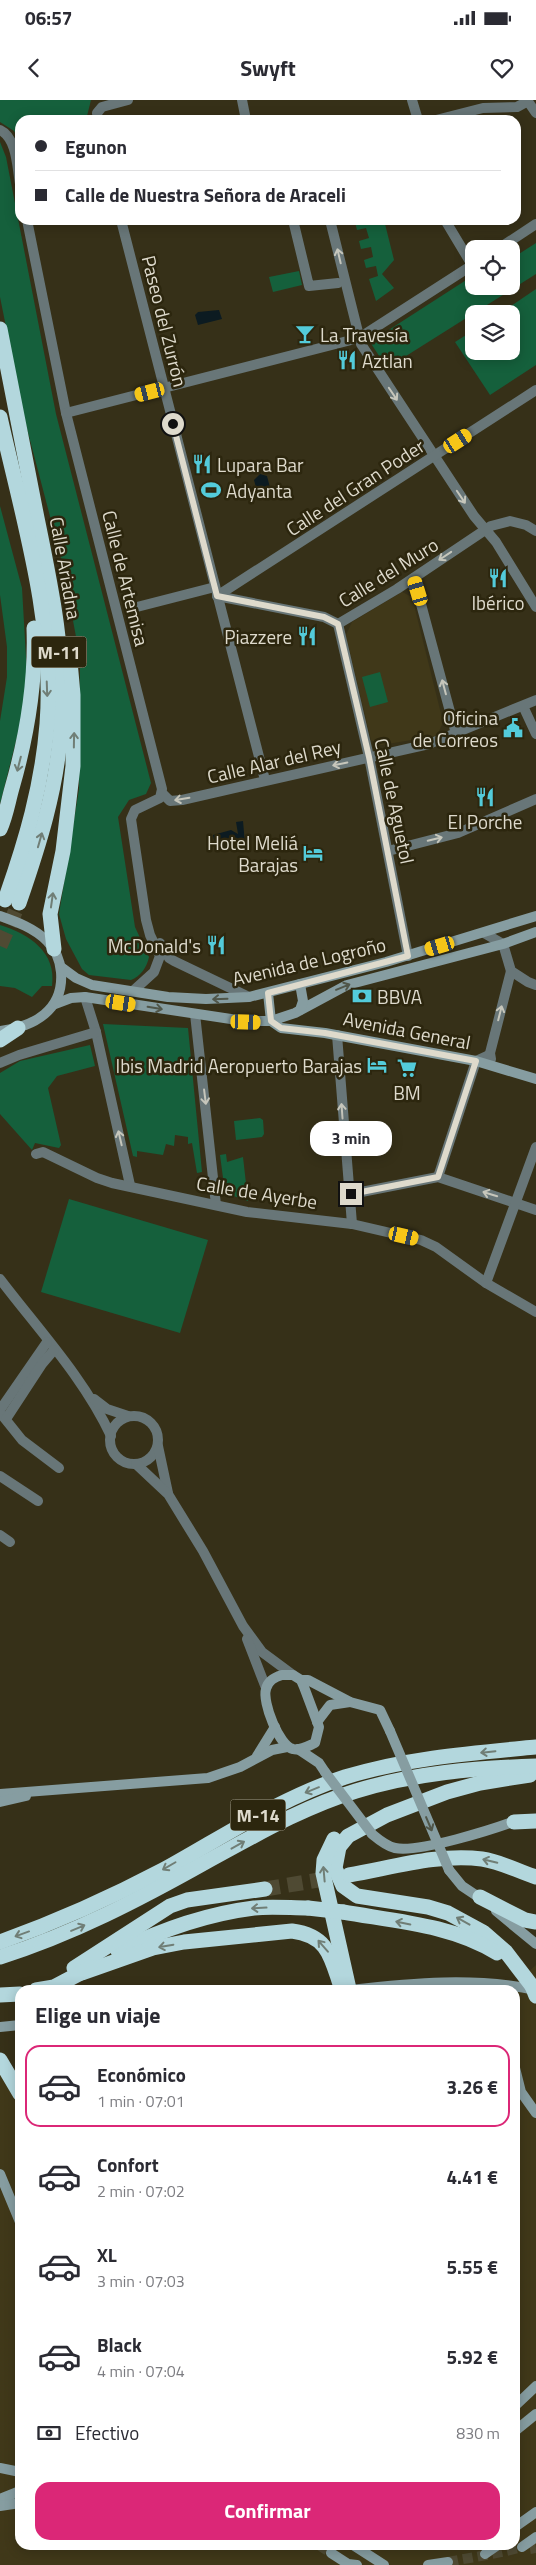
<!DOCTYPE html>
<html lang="es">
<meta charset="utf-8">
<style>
body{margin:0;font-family:"Titillium Web",sans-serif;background:#f2f2f3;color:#2b2b33;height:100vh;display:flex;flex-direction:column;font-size:19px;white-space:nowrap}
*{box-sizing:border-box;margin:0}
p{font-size:16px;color:#7c7c81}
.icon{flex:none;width:28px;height:28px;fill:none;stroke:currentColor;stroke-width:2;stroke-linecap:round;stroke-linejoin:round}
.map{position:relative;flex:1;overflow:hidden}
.side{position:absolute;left:15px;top:1885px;width:505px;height:565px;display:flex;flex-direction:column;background:#fff;border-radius:15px;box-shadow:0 2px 12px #0003}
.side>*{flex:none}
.guide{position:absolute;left:15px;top:15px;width:506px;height:110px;border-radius:15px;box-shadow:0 2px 12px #0003;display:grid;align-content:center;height:110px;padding:0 20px;background:#fff}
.controls{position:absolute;left:465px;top:140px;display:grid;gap:10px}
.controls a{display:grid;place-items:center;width:55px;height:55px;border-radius:10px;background:#fff;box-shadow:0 2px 12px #0003;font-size:25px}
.end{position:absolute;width:22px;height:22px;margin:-11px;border:6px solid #dedacc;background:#111;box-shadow:0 0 0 2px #111}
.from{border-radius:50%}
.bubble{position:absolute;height:35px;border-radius:15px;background:#fff;box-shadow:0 2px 12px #0003;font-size:16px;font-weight:700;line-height:35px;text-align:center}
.car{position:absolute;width:15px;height:30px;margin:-15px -8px;border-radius:6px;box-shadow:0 0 4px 1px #0007;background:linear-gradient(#f5c518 24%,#345 0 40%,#f5c518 0 76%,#345 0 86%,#f5c518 0)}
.guide b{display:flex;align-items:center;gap:18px;height:48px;font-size:19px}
.guide b+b{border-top:1px solid #e1e1e2}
.guide i{width:12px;height:12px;background:#2b2b33}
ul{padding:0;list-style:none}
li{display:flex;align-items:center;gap:15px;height:82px;margin:0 10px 8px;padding:0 10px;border:2px solid transparent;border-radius:15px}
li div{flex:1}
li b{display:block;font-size:19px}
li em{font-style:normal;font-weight:700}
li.selected{border-color:#db2777}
li>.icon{width:45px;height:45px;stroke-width:1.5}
h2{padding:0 20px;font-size:22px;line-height:60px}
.pay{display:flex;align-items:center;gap:12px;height:55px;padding:0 20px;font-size:19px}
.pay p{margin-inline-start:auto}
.action{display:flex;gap:10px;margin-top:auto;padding:10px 20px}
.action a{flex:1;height:58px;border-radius:15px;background:#db2777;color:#fff;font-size:20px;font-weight:700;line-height:58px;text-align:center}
.status{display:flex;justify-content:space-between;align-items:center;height:35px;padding:0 25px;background:#fff;direction:ltr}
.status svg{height:14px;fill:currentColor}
header{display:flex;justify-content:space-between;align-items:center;height:65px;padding:0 20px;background:#fff;font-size:22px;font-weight:700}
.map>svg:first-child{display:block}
</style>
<div class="status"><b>06:57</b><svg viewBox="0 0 49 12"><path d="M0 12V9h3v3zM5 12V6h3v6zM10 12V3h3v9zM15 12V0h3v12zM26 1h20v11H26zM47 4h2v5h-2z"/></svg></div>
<header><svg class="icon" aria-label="back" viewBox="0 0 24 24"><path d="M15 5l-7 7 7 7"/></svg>Swyft<svg class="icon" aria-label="heart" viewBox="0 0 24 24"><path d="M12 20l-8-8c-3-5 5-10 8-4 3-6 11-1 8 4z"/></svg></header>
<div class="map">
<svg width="536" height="2465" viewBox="0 0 536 2465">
<rect width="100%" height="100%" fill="#363018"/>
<g fill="#403819">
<path d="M402 492 412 497 443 622 437 636 381 645 371 640 346 535 352 522Z"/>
<path d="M536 1865V2465H0V1970L20 1968V2445H515V1890H508Z"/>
</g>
<g fill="#15603c">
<path d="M0 0H91L86 20H20V42L14 31 0 22Z"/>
<path d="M0 42 6 57 56 314 151 683 146 694 129 700 118 717 135 827 149 857C147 867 140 877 131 880L89 875 82 869 66 839 59 814 79 689 80 558 62 462 25 321 0 197Z"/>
<path d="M362 120H384L394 160 382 174 394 188 376 201 369 179 378 176 376 166 366 168 364 160 373 157 371 147 361 149 359 141 369 138 366 128 357 130 355 122Z"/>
<path d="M536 143V174L387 268 370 242 474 175V186H511V159Z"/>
<path d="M299 171 302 185 273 192 269 177Z"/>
<path d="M536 189V265L490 295 455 242 474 230V251H511V214H499Z"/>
<path d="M0 406 22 488 27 575 21 621 0 704V621L7 577V547L0 495Z"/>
<path d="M380 572 388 602 370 607 362 577Z"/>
<path d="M0 825C29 834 57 852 52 886H42L32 897 15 888 0 886Z"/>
<path d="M103 924 188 928 202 1072 197 1073 192 1043 188 1044V1037L175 1035 174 1046 166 1044 163 1055 137 1051V1057L133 1056Z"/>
<path d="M90 945 95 966 57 976 48 988 61 1045 59 1048 35 1043 32 1050 0 1014V973L20 961Z"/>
<path d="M260 1018 263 1020 264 1034 262 1037 236 1040 234 1021Z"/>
<path d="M226 1054 227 1062 243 1057 248 1101 225 1093 220 1055Z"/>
<path d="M69 1099 208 1140 180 1233 41 1192Z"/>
</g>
<g fill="#0c1b21">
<path d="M219 210 222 219 198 225 195 215 198 212Z"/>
<path d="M260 374 267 376 272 395 259 399 254 380Z"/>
<path d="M243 721 245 744 216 750 213 735 231 730 238 734 236 722Z"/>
</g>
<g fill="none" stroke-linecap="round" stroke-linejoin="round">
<g stroke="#4f4a33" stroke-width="10" stroke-dasharray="10 5" stroke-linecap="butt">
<path d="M319 2445 331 2453"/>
<path d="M530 2449 536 2448"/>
<path d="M448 2462C473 2457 497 2454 522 2447"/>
</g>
<g stroke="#4f4a33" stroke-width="15" stroke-dasharray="15 8" stroke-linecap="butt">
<path d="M0 846 19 803"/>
<path d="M265 1789 337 1777"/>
</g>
<g stroke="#687678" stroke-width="10">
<path d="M242 0 246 20"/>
<path d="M412 0 418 20"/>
<path d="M527 0 536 13"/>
<path d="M98 20 97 13 102 7 128 0"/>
<path d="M436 20 483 8 517 7 528 1"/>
<path d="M0 30C17 38 17 67 20 84"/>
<path d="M27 120 66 313 162 689 160 698 135 710 131 719 146 820 150 835 160 856 154 872 133 891"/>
<path d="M121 120 265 680"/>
<path d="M293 120 309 186 338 183"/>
<path d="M330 120 361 244 474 416 496 442 536 507"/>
<path d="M445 120 472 165"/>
<path d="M498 149 536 124"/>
<path d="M66 313 359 238 474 164"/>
<path d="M414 478 456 634"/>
<path d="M217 496 536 290"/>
<path d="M217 496 324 517 338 524"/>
<path d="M133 508 215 487"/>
<path d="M338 524 369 657 408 856"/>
<path d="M338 524 397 489 491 426 510 421 526 425 536 431"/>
<path d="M523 606 536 634"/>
<path d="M162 693 170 701 182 700 429 644 536 600"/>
<path d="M388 751 458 733 536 699"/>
<path d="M484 833 503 844 511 871 528 882 536 885"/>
<path d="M160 843 169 858 174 861 249 897"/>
<path d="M85 897 96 932 130 1085"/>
<path d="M195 914 216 1105"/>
<path d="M337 935 352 1124"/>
<path d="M491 959 490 953 511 871"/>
<path d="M0 963 19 955 96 932"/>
<path d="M36 1054 43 1052 97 1078 112 1083 247 1112 352 1124 421 1140 436 1147 486 1183 536 1212"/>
<path d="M438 1077 476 961 489 955"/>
<path d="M351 1094 438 1077 536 1110"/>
<path d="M0 1179C38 1229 84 1278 111 1336"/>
<path d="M486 1183 536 1047"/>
<path d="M94 1299 107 1309 128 1316"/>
<path d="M0 1310 47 1242"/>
<path d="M2 1315 22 1340 59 1368"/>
<circle cx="134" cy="1340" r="24"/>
<path d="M6 1319 42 1264 54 1250"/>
<path d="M158 1346 168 1393"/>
<path d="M136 1364 168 1394 203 1451 243 1526 262 1552 293 1575"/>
<path d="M0 1376 38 1401"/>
<path d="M0 1435 10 1442"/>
<path d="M247 1539 266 1588"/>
</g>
<g stroke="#869da1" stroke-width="10">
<path d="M0 816C17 822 34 828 47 841 56 850 60 860 61 872 64 910 34 927 0 931"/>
<path d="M61 867 76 878 92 885 168 897 206 899 249 897 386 862 536 816"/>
<path d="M268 893 271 921"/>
<path d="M55 904 71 898 85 897 244 921H271L295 913 347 885 503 844 536 832"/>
<path d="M300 910 303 901 300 884"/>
<path d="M271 921 281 928 325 933 476 961 536 979"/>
<path d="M282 1575H293L301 1580 304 1587 319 1627 315 1643C308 1646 300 1651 293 1649 279 1646 262 1602 266 1589 268 1580 275 1577 282 1575Z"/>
<path d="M301 1580H308L350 1602 380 1610 390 1631"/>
<path d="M317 1622 330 1605 350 1602"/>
<path d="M298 1649 319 1663 325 1672"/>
<path d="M257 1656 275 1627"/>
<path d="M0 1694 208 1678 240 1667 272 1650 287 1647"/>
<path d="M0 1702 26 1696"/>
<path d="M372 1734C378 1739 386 1746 395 1748 419 1753 494 1729 518 1720"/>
<path d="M449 1770 462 1786 483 1800"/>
<path d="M496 1811 536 1844"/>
<path d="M350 1890C412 1883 475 1877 536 1890"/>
<path d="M0 1927 20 1925"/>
<path d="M515 1968 521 1992 536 2013"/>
<path d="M0 2074 20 2122"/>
<path d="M515 2306 536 2286"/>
<path d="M515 2331 536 2314"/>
<path d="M0 2368 20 2372"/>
<path d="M0 2399 20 2391"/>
<path d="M0 2406 20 2403"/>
<path d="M515 2427 536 2412"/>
<path d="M353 2445 384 2465"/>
<path d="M522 2447 536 2437"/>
<path d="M331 2453 348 2464 357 2465"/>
<path d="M485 2454 498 2445"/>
<path d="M428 2465 448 2462"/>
</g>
<g stroke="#b3d7dd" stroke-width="15">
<path d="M0 229C12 292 25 355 37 418 51 486 66 557 61 627 57 689 39 745 19 803"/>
<path d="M0 317C22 416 55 521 47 624 42 686 26 741 5 800"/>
<path d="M0 729C6 716 8 702 12 688 27 636 36 583 34 528"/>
<path d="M54 849 50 814 63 751 73 666V595L69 550"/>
<path d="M0 940 18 928"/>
<path d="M530 1675 480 1683 447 1692 387 1715 348 1736 339 1747 335 1768 343 1786 357 1796 428 1807 448 1813 483 1832 506 1852 532 1886"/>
<path d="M514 1722 536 1721"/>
<path d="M334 1739 324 1760 323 1773 349 1889"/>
<path d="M349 1775C391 1768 439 1753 482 1759 502 1762 517 1771 536 1777"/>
<path d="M480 1797 525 1820 536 1822"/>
<path d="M343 1812C394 1821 453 1825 497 1853"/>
<path d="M0 1842C56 1822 110 1798 163 1770 223 1737 280 1698 345 1677 407 1658 472 1653 536 1647"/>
<path d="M118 1851C161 1830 206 1814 254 1808 271 1806 291 1808 308 1808"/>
<path d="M0 1857C73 1834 140 1799 206 1762 254 1736 303 1707 356 1691 414 1673 476 1668 536 1666"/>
<path d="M74 1868 170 1806 187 1800 265 1789"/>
<path d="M82 1873 153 1848 184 1842 292 1831C330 1836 331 1859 342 1890"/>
<path d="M36 1890 54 1887 90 1868"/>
<path d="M0 1895 20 1894"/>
<path d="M0 1960 20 1994"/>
</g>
<g stroke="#869da1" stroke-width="10">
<path d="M390 1631 449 1770"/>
<path d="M325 1672 372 1734"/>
</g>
<g stroke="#b3d7dd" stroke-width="15">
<path d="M308 1808 343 1812"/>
<path d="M532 1886 536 1896"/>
</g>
</g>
<defs><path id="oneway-shaft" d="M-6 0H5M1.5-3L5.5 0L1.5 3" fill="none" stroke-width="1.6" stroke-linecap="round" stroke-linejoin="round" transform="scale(1.25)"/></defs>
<g stroke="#c6c6bb">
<use href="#oneway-shaft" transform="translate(339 156) rotate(-103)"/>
<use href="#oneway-shaft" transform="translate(393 294) rotate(56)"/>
<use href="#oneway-shaft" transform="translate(461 397) rotate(56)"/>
<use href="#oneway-shaft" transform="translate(445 456) rotate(146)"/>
<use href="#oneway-shaft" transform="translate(444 587) rotate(-105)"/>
<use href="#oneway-shaft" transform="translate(340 664) rotate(168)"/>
<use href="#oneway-shaft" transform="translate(182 699) rotate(171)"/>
<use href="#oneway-shaft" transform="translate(435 739) rotate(-14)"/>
<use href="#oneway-shaft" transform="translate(500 913) rotate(-76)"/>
<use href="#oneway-shaft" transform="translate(205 997) rotate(83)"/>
<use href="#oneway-shaft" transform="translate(342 1011) rotate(-94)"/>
<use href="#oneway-shaft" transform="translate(120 1038) rotate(-103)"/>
<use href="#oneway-shaft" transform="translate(490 1094) rotate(-163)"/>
</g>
<g stroke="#707e76">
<use href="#oneway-shaft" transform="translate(47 589) rotate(88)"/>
<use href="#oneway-shaft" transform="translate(74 640) rotate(-89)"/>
<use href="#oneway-shaft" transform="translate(19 664) rotate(104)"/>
<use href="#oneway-shaft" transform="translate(40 740) rotate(-74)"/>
<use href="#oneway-shaft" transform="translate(52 800) rotate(-82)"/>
<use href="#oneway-shaft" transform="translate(488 1652) rotate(174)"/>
<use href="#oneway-shaft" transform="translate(312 1690) rotate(158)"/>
<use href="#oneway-shaft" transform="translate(238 1745) rotate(-29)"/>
<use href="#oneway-shaft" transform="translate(490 1761) rotate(-167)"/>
<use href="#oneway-shaft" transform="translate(169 1766) rotate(150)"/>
<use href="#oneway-shaft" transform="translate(324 1774) rotate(-95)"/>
<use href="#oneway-shaft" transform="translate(259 1808) rotate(177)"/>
<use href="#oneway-shaft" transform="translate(463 1821) rotate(-151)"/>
<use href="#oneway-shaft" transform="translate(403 1823) rotate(-168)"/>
<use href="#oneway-shaft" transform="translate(78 1828) rotate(-23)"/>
<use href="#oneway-shaft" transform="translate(22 1834) rotate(160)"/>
<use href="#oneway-shaft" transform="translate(166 1846) rotate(170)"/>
<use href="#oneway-shaft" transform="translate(323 1846) rotate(-131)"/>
</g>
<g stroke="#505649">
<use href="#oneway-shaft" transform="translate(343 887) rotate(-22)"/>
<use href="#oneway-shaft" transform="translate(220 899) rotate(178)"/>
<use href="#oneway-shaft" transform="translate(155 908) rotate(9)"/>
<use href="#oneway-shaft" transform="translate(429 1724) rotate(67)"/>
</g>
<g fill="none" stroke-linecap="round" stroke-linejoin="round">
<path stroke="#dedacc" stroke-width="6" d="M173 324 217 496 324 517 338 524 369 657 408 856 268 893 271 921 281 928 325 933 476 961 438 1077 351 1094"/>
</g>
<defs>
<symbol id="bar-bare" viewBox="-9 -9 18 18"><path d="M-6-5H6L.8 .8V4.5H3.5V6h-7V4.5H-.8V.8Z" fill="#53cbda" stroke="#2c260e" stroke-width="2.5" paint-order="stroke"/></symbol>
<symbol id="restaurant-bare" viewBox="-9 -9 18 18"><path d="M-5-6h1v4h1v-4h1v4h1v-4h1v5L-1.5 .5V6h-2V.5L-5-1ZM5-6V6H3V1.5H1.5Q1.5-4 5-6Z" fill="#53cbda" stroke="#2c260e" stroke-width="2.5" paint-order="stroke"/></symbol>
<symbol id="stadium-bare" viewBox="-9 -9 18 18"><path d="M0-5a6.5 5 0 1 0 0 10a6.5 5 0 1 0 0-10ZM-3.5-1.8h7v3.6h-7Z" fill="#53cbda" stroke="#2c260e" stroke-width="2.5" paint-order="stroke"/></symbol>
<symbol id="civic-bare" viewBox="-9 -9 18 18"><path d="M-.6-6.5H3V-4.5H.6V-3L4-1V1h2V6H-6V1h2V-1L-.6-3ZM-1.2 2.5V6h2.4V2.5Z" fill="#53cbda" stroke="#2c260e" stroke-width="2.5" paint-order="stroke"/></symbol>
<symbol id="hotel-bare" viewBox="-9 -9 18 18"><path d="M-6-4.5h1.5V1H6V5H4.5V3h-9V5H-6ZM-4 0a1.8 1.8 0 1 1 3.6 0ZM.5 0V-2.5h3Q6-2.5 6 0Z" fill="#53cbda" stroke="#2c260e" stroke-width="2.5" paint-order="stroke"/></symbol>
<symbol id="bank-bare" viewBox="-9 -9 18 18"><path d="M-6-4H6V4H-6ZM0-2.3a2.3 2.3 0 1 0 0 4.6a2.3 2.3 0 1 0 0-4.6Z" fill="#53cbda" stroke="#2c260e" stroke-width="2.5" paint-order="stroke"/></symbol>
<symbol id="supermarket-bare" viewBox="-9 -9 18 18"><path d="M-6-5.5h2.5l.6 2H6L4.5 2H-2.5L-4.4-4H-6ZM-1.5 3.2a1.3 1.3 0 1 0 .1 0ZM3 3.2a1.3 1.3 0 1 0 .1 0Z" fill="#53cbda" stroke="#2c260e" stroke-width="2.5" paint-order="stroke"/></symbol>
</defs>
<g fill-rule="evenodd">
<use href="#bar-bare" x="291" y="220" width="28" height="28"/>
<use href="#restaurant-bare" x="333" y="246" width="28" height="28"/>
<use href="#restaurant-bare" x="188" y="350" width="28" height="28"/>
<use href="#stadium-bare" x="197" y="376" width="28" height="28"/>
<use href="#restaurant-bare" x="484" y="464" width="28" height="28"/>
<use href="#restaurant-bare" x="293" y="522" width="28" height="28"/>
<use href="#civic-bare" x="499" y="614" width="28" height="28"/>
<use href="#restaurant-bare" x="471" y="683" width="28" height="28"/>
<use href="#hotel-bare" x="299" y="739" width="28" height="28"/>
<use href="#restaurant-bare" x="202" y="831" width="28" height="28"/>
<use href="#bank-bare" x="348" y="882" width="28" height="28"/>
<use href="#hotel-bare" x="363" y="951" width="28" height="28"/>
<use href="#supermarket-bare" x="393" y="954" width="28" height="28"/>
</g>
<g text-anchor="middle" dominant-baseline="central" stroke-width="5" stroke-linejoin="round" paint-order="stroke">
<g fill="#2c260e" stroke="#a9a493" stroke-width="1">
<rect x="31.5" y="536.5" width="55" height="31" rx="4"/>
<rect x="230.5" y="1699.5" width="55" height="31" rx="4"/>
</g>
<g font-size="18" font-weight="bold" fill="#dedacc">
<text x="59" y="552">M-11</text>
<text x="258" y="1715">M-14</text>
</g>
<g font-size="19" fill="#dedacc" stroke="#2c260e">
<text transform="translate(165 221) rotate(76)">Paseo del Zurrón</text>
<text transform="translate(355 387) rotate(-33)">Calle del Gran Poder</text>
<text transform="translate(66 468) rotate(80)">Calle Ariadna</text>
<text transform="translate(388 472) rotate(-32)">Calle del Muro</text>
<text transform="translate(126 478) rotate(76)">Calle de Artemisa</text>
<text transform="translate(274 661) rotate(-13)">Calle Alar del Rey</text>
<text transform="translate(395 701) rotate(78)">Calle de Aguetol</text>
<text transform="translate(309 861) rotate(-13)">Avenida de Logroño</text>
<text transform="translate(407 930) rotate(11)">Avenida General</text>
<text transform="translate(257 1092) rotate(9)">Calle de Ayerbe</text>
</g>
<g font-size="19" fill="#dedacc" stroke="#2c260e" text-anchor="start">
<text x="320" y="234">La Travesía</text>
<text x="362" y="260">Aztlan</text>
<text x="217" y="364">Lupara Bar</text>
<text x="226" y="390">Adyanta</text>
<text x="498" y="502" text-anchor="middle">Ibérico</text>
<text x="292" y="536" text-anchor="end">Piazzere</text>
<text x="498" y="617" text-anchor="end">Oficina<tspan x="498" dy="22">de Correos</tspan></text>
<text x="485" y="721" text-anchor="middle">El Porche</text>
<text x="298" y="742" text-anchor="end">Hotel Meliá<tspan x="298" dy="22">Barajas</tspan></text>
<text x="201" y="845" text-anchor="end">McDonald's</text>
<text x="377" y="896">BBVA</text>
<text x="362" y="965" text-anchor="end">Ibis Madrid Aeropuerto Barajas</text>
<text x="407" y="992" text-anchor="middle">BM</text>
</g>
</g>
</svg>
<div class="controls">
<a><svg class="icon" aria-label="locate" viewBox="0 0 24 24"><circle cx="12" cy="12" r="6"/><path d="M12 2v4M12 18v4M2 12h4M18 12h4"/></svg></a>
<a><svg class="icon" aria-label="layers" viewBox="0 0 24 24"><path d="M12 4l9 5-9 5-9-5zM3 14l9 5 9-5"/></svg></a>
</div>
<i class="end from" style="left:173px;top:324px"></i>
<i class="end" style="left:351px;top:1094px"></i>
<div class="bubble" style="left:310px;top:1021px;width:82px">3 min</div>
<i class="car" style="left:150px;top:292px;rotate:256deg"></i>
<i class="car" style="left:458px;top:341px;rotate:57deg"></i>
<i class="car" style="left:418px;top:491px;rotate:343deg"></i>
<i class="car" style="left:440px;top:846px;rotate:253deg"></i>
<i class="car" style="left:121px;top:903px;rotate:99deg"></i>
<i class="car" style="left:246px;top:922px;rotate:92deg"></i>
<i class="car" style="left:404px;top:1136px;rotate:103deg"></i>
<div class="guide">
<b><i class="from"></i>Egunon</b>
<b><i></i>Calle de Nuestra Señora de Araceli</b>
</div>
<section class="side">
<h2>Elige un viaje</h2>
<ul>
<li class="selected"><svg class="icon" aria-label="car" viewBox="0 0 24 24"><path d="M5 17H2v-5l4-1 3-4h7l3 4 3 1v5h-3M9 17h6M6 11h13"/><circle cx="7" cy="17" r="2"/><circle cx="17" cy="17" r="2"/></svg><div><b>Económico</b><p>1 min · 07:01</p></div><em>3.26 €</em></li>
<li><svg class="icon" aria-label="car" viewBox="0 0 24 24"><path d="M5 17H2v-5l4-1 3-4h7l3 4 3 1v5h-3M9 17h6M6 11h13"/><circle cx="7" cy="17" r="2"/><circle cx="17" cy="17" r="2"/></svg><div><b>Confort</b><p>2 min · 07:02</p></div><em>4.41 €</em></li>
<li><svg class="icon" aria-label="car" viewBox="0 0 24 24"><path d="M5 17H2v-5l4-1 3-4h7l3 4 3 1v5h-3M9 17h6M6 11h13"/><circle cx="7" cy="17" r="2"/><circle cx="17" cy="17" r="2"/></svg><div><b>XL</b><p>3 min · 07:03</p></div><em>5.55 €</em></li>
<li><svg class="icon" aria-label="car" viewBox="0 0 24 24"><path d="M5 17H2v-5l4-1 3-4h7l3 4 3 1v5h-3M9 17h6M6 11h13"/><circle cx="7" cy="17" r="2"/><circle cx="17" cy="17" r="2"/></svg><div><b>Black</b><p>4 min · 07:04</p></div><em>5.92 €</em></li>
</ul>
<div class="pay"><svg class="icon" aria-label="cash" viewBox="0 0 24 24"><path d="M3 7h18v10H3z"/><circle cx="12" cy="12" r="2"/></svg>Efectivo<p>830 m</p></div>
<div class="action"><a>Confirmar</a></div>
</section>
</div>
